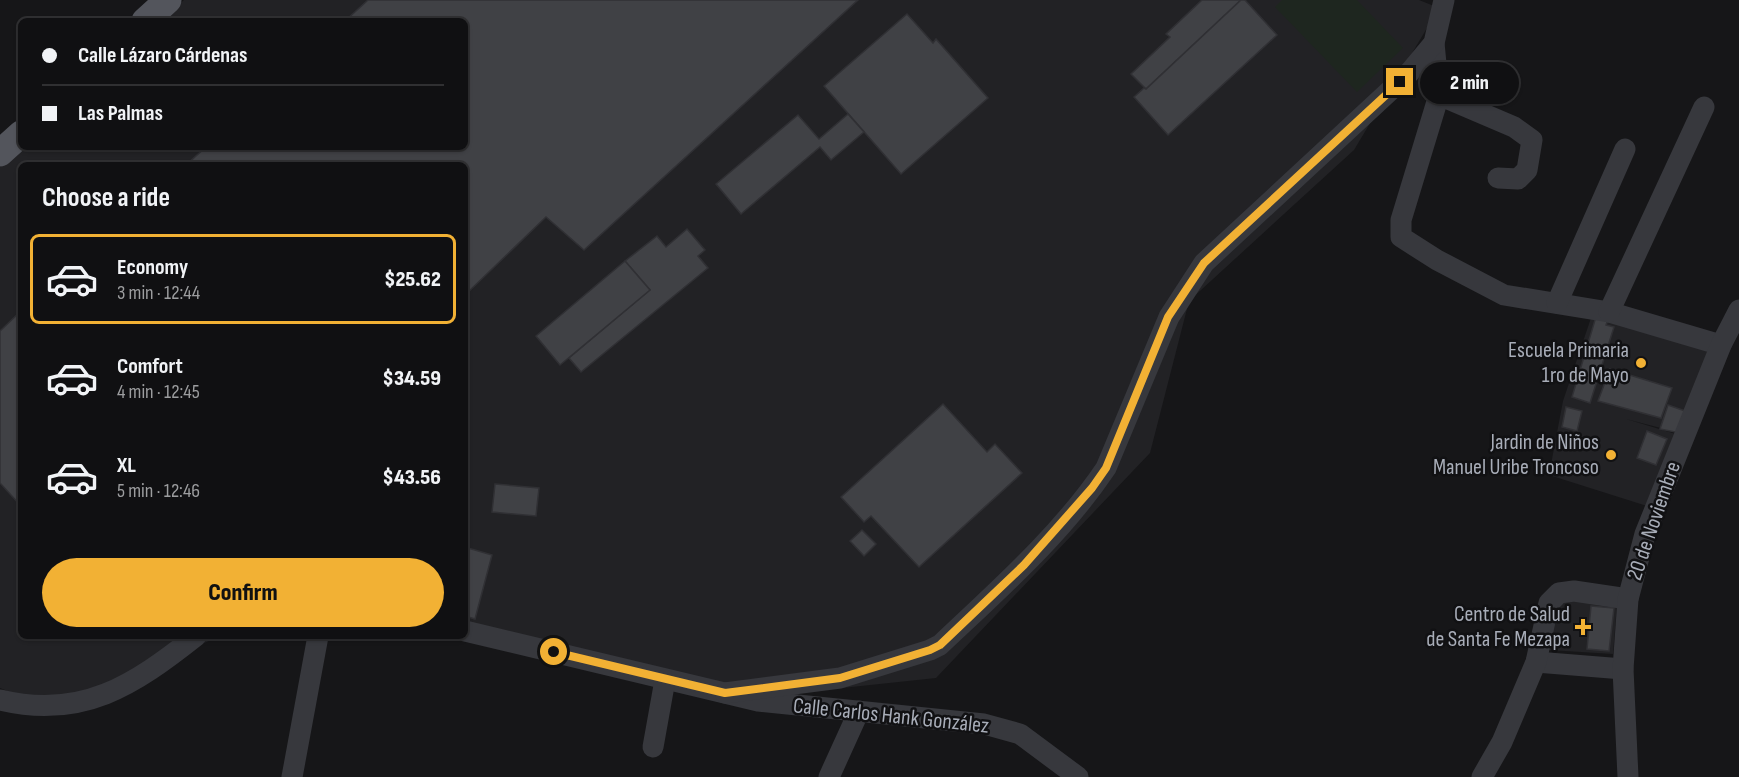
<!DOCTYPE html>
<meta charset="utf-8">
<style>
body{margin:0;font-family:"Sofia Sans Condensed",sans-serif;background:#19191b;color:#f1f3f6;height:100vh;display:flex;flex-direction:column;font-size:22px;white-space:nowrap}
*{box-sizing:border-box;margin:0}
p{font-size:20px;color:#9c9d9f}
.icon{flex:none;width:33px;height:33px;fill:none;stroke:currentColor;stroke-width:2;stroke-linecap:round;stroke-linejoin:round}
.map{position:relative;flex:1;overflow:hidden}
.panel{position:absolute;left:18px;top:162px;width:450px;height:477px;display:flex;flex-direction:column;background:#101012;border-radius:9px;box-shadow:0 2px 4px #0004,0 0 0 2px #303032}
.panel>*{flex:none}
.banner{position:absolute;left:18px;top:18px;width:450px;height:132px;border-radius:9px;box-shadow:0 2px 4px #0004,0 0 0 2px #303032;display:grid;align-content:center;height:132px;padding:0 24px;background:#101012}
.end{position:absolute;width:27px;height:27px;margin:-14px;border:8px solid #f2b134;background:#111;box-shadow:0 0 0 3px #111}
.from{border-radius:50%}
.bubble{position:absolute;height:42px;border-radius:21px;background:#101012;box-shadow:0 2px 4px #0004,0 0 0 2px #303032;font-size:20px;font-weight:800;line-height:42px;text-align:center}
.banner b{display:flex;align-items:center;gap:21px;height:57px;font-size:22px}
.banner b+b{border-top:2px solid #303032}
.banner i{width:15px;height:15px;background:#f1f3f6}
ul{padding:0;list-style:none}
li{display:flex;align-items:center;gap:18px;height:90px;margin:0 12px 9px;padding:0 12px;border:3px solid transparent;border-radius:9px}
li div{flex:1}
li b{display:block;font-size:22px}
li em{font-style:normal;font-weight:800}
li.active{border-color:#f2b134}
li>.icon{width:54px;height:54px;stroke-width:1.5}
h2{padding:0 24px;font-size:27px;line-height:72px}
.primary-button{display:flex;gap:12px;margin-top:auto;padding:12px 24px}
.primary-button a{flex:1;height:69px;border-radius:36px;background:#f2b134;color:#111;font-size:24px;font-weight:800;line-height:69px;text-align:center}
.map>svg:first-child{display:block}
</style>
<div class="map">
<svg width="1739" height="777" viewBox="0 0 1739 777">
<rect width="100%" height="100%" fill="#161618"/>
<g fill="#222225">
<path d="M184 0H1419L1439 8 1354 150 1189 301 1150 453 936 678 758 697 465 628V165H21V636H214L211 640 55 710 0 688V167L22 147H465V21H161Z"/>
<path d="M1593 312 1714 343 1680 433 1626 419 1676 434 1647 506 1549 475 1563 401Z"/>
<path d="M1555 597 1617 604 1613 654 1549 650Z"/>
</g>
<path fill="#1e261f" d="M1282 0H1357L1403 48 1357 92 1275 7Z"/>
<g fill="#404145" stroke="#303034" stroke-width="1.5">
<path d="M368 0H858L584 250 546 217 465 295V165H186L206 147H465V21H345Z"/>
<path d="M1202 0H1241L1146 89 1131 74 1170 37 1166 34Z"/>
<path d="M1241 0H1245L1277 35 1168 135 1134 97 1144 88 1146 89Z"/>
<path d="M907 14 933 43 936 39 988 98 901 174 824 86Z"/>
<path d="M848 114 864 132 831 160 820 147 741 214 716 184 798 115 819 139Z"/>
<path d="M687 229 705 250 698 256 708 268 581 372 569 358 650 290 625 261 657 236 666 247Z"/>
<path d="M625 261 650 290 560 365 536 336Z"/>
<path d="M1598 310 1611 312 1606 325 1614 327 1590 403 1572 397Z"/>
<path d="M21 311V506L0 483V331Z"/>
<path d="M1610 369 1672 388 1661 418 1598 401Z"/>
<path d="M943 404 987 452 995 444 1022 473 919 567 871 516 864 522 841 497Z"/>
<path d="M1668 405 1688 412 1680 433 1660 429Z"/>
<path d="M1566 407 1582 411 1577 431 1562 427Z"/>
<path d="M1647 431 1667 439 1656 465 1637 458Z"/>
<path d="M495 484 539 488 536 516 492 512Z"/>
<path d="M862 530 876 544 864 556 850 541Z"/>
<path d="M468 548 492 555 475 619 465 616V557Z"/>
<path d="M1591 606 1614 608 1609 651 1587 649Z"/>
</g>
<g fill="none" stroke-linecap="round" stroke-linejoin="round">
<g stroke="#37383d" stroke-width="21">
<path d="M1434 43 1439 95 1401 220V237L1437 260 1504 295 1609 312 1721 345"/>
<path d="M1439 95 1514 127 1532 140 1527 170 1518 179 1498 178"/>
<path d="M1557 303 1625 149"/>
<path d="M1609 312 1704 107"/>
<path d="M465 631 758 701 984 724 1020 734 1078 777"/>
<path d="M1536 662 1623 669"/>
<path d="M725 693 840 678 930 650 940 645C998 590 1061 535 1106 468L1169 317 1204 263 1409 73 1434 43 1444 0"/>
<path d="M0 700C82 720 134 685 196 636"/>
<path d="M653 747 665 680"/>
<path d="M292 777 318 636"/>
<path d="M829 777 859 711"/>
<path d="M1482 777 1502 742 1536 662 1549 603 1559 593 1574 591 1628 599"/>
<path d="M1628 777 1623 669 1628 599 1645 534 1721 345 1739 310"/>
</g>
<g stroke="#53555c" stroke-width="27">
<path d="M145 21 168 0"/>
<path d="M0 153 21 134"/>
</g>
</g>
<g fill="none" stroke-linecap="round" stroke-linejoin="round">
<path stroke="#f2b134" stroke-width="8" d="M554 652 725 693 840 678 930 650 940 645 1024 565 1092 488 1106 468 1168 317 1204 263 1400 82"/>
</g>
<g fill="#f2b134" stroke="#111113" stroke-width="2">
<circle cx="1641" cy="363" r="6"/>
<circle cx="1611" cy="455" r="6"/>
<path d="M1580 618h6v6h6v6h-6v6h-6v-6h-6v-6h6z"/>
</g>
<g text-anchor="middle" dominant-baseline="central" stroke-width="5" stroke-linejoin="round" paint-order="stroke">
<g font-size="22" fill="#a8adb8" stroke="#111113" text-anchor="end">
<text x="1629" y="350">Escuela Primaria<tspan x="1629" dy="25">1ro de Mayo</tspan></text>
<text x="1599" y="442">Jardin de Niños<tspan x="1599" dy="25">Manuel Uribe Troncoso</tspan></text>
<text x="1570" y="614">Centro de Salud<tspan x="1570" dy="25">de Santa Fe Mezapa</tspan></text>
</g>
<g font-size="22" fill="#a8adb8" stroke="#111113">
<text transform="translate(1654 521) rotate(-71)">20 de Noviembre</text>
<text transform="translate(891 716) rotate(6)">Calle Carlos Hank González</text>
</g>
</g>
</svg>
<i class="end from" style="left:554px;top:652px"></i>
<i class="end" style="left:1400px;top:82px"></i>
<div class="bubble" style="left:1420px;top:62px;width:99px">2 min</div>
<div class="banner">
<b><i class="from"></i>Calle Lázaro Cárdenas</b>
<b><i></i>Las Palmas</b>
</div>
<section class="panel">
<h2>Choose a ride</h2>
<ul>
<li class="active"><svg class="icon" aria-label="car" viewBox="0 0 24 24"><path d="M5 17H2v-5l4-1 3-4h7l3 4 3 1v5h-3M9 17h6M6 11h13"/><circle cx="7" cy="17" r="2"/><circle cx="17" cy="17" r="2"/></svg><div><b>Economy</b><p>3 min · 12:44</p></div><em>$25.62</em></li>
<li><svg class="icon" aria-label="car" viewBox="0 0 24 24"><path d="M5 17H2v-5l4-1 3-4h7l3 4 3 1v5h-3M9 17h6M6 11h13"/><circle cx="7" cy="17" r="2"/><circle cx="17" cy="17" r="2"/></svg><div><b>Comfort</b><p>4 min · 12:45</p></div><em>$34.59</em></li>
<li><svg class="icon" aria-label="car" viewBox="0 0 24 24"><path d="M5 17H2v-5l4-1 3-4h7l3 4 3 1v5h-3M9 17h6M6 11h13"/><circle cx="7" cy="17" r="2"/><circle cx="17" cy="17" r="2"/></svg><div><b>XL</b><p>5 min · 12:46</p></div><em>$43.56</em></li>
</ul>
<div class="primary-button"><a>Confirm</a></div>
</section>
</div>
